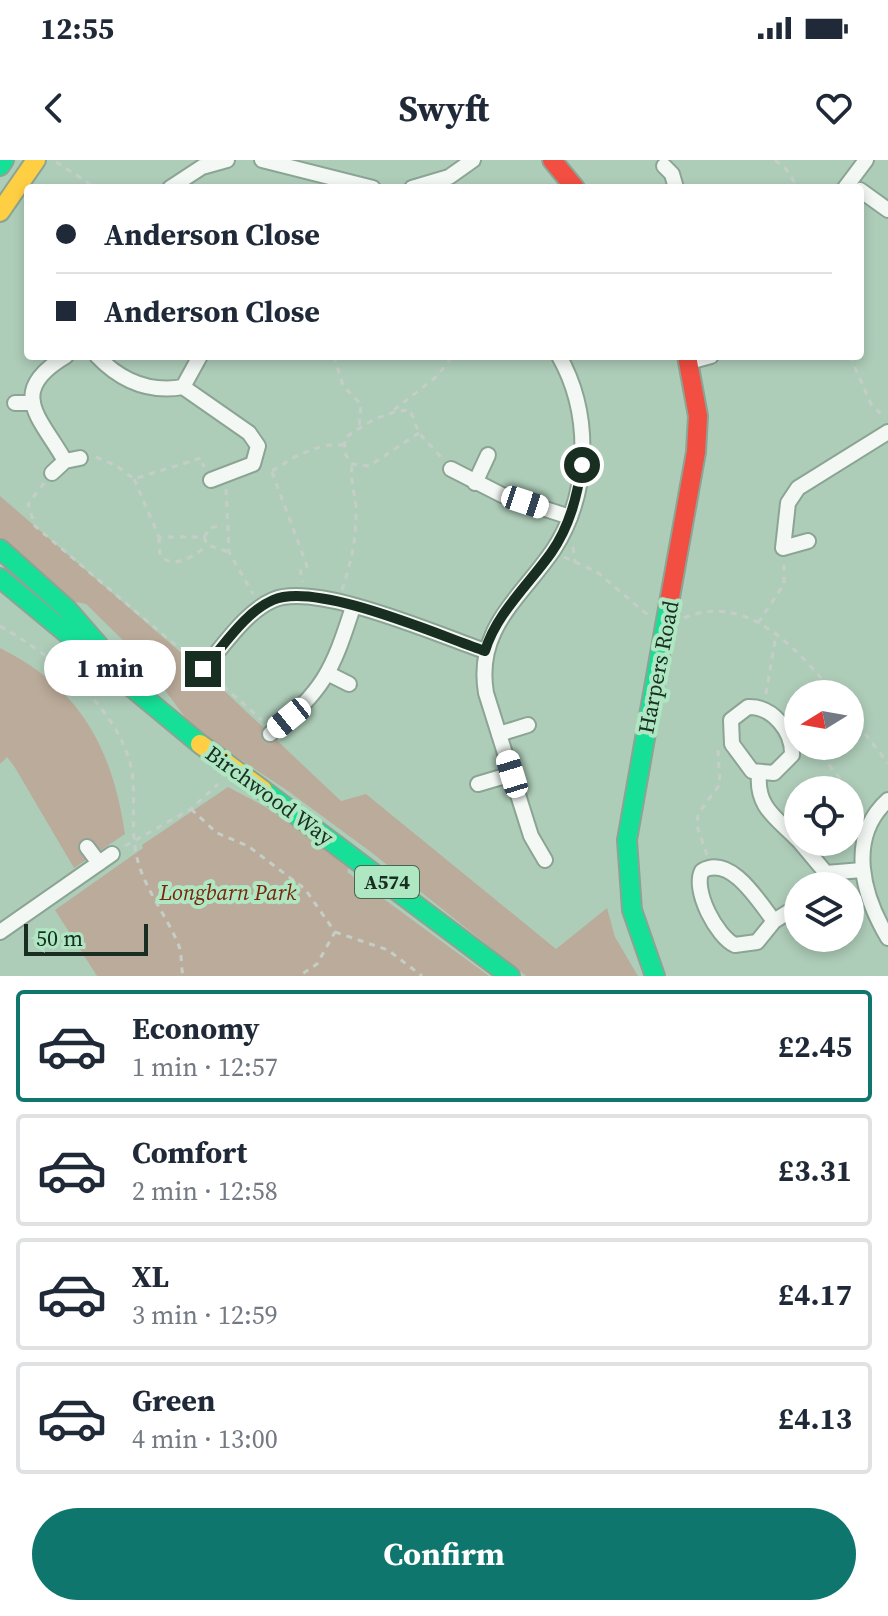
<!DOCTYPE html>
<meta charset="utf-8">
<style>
body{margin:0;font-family:"Source Serif 4",serif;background:#f2f2f3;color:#1f2937;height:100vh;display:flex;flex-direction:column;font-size:30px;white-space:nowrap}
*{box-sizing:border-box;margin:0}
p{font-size:26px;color:#747a83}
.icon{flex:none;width:44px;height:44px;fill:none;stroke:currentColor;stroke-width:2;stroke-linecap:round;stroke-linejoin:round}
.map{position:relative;height:816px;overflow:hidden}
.side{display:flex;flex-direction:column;background:#fff;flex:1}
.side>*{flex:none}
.banner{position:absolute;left:24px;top:24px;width:840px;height:176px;border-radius:8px;box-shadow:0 4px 12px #0003;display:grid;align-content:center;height:176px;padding:0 32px;background:#fff}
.needle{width:52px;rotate:259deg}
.tools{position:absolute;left:784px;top:520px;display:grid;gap:16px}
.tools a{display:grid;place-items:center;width:80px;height:80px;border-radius:50%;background:#fff;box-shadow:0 4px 12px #0003;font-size:40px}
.scale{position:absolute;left:24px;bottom:20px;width:124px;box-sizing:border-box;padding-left:8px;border:4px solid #182e21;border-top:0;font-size:22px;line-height:28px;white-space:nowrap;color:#182e21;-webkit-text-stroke:6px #aee7c2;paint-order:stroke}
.end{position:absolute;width:36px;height:36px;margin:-18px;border:10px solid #182e21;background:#fff;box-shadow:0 0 0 4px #fff}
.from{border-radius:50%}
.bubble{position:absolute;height:56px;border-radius:28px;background:#fff;box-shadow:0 4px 12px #0003;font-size:26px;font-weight:700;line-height:56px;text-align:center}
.car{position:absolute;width:24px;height:48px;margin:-24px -12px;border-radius:10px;box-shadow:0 0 6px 2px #0007;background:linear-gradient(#fff 24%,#345 0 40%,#fff 0 76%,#345 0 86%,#fff 0)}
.banner b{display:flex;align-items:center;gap:28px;height:76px;font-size:30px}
.banner b+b{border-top:2px solid #e0e1e3}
.banner i{width:20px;height:20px;background:#1f2937}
ul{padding:14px 0 0;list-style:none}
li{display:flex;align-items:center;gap:24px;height:112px;margin:0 16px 12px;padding:0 16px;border:4px solid #e0e1e3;border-radius:8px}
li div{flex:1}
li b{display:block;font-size:30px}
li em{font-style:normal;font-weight:700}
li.current{border-color:#0f766e}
li>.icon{width:72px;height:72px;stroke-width:1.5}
.cta{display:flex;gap:16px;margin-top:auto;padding:16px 32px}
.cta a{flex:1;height:92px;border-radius:48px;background:#0f766e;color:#fff;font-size:32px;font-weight:700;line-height:92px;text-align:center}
.status{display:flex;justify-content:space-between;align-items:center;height:56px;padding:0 40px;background:#fff;direction:ltr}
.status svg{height:22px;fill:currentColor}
header{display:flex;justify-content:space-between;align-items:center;height:104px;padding:0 32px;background:#fff;font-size:36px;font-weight:700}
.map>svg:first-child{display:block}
</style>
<div class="status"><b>12:55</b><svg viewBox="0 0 49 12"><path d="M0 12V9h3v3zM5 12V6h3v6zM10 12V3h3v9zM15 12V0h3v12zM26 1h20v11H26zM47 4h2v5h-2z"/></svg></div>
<header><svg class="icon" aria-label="back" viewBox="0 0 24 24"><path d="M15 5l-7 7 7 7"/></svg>Swyft<svg class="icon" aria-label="heart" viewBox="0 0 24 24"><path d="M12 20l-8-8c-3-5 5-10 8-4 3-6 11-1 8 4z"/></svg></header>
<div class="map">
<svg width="888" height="816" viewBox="0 0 888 816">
<rect width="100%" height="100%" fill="#aecdb9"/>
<g fill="#bbab9a">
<path d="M0 336 215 522 341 641 366 634 556 789 607 748 615 777 638 816H526L371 692 288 631 193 568 141 498 86 444 66 440 0 377Z"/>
<path d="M0 488C80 528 112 587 125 674L74 708 14 606 7 597 0 604Z"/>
<path d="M228 627 264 646 350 705 347 712 489 816H97L55 750 143 688 142 685Z"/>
</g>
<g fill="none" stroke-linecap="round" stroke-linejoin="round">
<defs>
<g id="street">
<path d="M262 0 373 28"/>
<path d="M664 6 672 14 676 28"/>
<path d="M170 28 202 7 227 0"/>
<path d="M412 28 449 17 473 0"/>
<path d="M845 28 866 0"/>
<path d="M860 30 888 50"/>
<path d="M97 196C121 221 149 233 183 227L200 196"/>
<path d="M689 202 711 196"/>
<path d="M183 227 249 273 258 286 253 304 211 320"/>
<path d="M15 243H33"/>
<path d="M65 301C41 258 5 232 66 196"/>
<path d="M451 309 502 335 570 357"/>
<path d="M52 313 65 301 80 298"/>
<path d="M475 323 488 295"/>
<path d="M808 381 783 388 788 343 798 328 888 272"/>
<path d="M203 509C223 487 245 452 273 440 315 421 439 475 485 491"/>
<path d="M329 514 349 524"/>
<path d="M748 547C773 546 793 572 792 595L774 613 752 611 732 584 731 560Z"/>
<path d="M270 574C324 530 332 512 353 447"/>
<path d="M499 574 528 565"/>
<path d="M759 614C756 648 777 658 798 680"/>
<path d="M478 624 512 614"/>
<path d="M888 640C846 678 863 736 888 778"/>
<path d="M800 682 826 713"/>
<path d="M87 687 99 703 112 694"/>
<path d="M545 700 531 676 486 533C475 468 521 438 554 389 590 333 592 254 559 196"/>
<path d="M820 726 826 713 862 710"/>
<path d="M774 761C759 742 731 694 702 711 692 730 717 777 735 785L757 782 774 761 798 746"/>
<path d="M0 772 99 703"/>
</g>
<g id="fast">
<path d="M0 6 4 0"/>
<path d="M0 389 67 449 100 487"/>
<path d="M0 418 200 584"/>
<path d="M263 630 510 816"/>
<path d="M655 816 632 750 627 680 669 443"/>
</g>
<path id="slow" d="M0 52 36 0"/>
<g id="jam">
<path d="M552 0 575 28"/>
<path d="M669 443 696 292 698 256 687 196"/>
</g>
</defs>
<use href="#street" stroke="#8ba494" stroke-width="18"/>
<use href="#fast" stroke="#8ba494" stroke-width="22"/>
<use href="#slow" stroke="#8ba494" stroke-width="22"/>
<use href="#jam" stroke="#8ba494" stroke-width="22"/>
<g stroke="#c4cec7" stroke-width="3" stroke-dasharray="6 6" stroke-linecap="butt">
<path d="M775 0 786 9 798 28"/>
<path d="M56 2 96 28"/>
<path d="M334 196 343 226 361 244 359 268"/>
<path d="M850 196 871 244 885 258"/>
<path d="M394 250 436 217 453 196"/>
<path d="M419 273 369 306 352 304 344 292 345 278C365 264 385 251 410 250L419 273 441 297"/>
<path d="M96 297 117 306 134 319 201 298 204 307"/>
<path d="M272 311C294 297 316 283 344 285"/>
<path d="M272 312 307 406 300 409 303 422"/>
<path d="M134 319 159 377H204L207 385 229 392"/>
<path d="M44 323 28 344 35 366 193 500"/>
<path d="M226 329 229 392 253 434"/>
<path d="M159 377 160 396C175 409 193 397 206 386"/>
<path d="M204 377 210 368 223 365"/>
<path d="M573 387 575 403"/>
<path d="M564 397 597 412 649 456"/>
<path d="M342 430C351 403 357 377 356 348 355 333 350 321 352 304"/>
<path d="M684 458C746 431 799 490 834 534"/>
<path d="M758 463 784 424V403"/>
<path d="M0 466C54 497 120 548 132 612 136 641 130 669 137 698 145 730 167 756 179 786 182 795 181 807 183 816"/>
<path d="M214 518 262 560"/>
<path d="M766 534 776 475"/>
<path d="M850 555 888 603"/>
<path d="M814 586 849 630"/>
<path d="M850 632 862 647"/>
<path d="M191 649 217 673 248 686 305 729 335 772 317 804 299 816"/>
<path d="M125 686 191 649 218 624"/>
<path d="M707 695 697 666 698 654 720 624 718 589"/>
<path d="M335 772 388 790 422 816"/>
</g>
<use href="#street" stroke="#f3f8f4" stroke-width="14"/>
<use href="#fast" stroke="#16e098" stroke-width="18"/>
<use href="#slow" stroke="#ffcf43" stroke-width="18"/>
<use href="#jam" stroke="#f24e42" stroke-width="18"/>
<defs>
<path id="slow-bridge" d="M200 584 263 630"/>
</defs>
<use href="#slow-bridge" stroke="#8ba494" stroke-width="22" stroke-linecap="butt"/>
<use href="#slow-bridge" stroke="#ffcf43" stroke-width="18"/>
</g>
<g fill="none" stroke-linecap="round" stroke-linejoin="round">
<path stroke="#182e21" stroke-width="10" d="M203 509C223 487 245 452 273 440 316 421 438 475 485 491 496 454 529 424 551 393 570 366 577 336 582 305"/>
</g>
<g text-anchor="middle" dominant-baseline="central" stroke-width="8" stroke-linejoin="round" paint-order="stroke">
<rect fill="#aee7c2" stroke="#456651" stroke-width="2" x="355" y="706" width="64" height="32" rx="6"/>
<g font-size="20" font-weight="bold" fill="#182e21">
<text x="387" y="722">A574</text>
</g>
<g font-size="22" fill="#182e21" stroke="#aee7c2">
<text transform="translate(658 507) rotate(-79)">Harpers Road</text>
<text transform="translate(270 635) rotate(36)">Birchwood Way</text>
</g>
<g font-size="22" font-style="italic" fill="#7c240a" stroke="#aee7c2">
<text x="228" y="732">Longbarn Park</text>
</g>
</g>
</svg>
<div class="tools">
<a><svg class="needle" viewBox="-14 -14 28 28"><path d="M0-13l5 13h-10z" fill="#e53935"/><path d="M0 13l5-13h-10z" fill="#747a83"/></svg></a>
<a><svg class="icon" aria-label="locate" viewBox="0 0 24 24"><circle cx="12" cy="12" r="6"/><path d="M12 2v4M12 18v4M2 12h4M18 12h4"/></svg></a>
<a><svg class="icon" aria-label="layers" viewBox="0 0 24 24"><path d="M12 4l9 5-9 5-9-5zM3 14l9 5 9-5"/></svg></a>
</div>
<div class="scale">50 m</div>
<i class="end from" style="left:582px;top:305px"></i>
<i class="end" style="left:203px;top:509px"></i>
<div class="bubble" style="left:44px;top:480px;width:132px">1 min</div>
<i class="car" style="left:525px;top:342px;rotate:108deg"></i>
<i class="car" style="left:289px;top:558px;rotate:231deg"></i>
<i class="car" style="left:512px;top:614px;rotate:343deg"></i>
<div class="banner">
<b><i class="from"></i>Anderson Close</b>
<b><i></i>Anderson Close</b>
</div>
</div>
<section class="side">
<ul>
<li class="current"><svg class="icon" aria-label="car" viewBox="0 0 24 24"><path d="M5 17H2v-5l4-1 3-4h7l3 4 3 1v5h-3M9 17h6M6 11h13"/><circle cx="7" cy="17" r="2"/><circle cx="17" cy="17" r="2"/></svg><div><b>Economy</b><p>1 min · 12:57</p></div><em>£2.45</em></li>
<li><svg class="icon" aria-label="car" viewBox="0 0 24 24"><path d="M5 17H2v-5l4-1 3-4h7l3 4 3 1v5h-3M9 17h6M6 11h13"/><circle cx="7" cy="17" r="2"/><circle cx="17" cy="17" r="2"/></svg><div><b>Comfort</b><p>2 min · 12:58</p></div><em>£3.31</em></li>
<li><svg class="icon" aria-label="car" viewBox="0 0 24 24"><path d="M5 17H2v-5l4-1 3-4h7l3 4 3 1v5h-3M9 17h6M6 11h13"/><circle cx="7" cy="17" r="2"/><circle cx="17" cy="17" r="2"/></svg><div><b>XL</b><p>3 min · 12:59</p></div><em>£4.17</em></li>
<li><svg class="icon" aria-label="car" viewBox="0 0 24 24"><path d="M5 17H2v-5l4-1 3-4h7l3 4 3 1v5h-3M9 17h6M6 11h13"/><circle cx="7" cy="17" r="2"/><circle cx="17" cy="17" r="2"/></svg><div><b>Green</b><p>4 min · 13:00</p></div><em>£4.13</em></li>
</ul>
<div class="cta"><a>Confirm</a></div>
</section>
